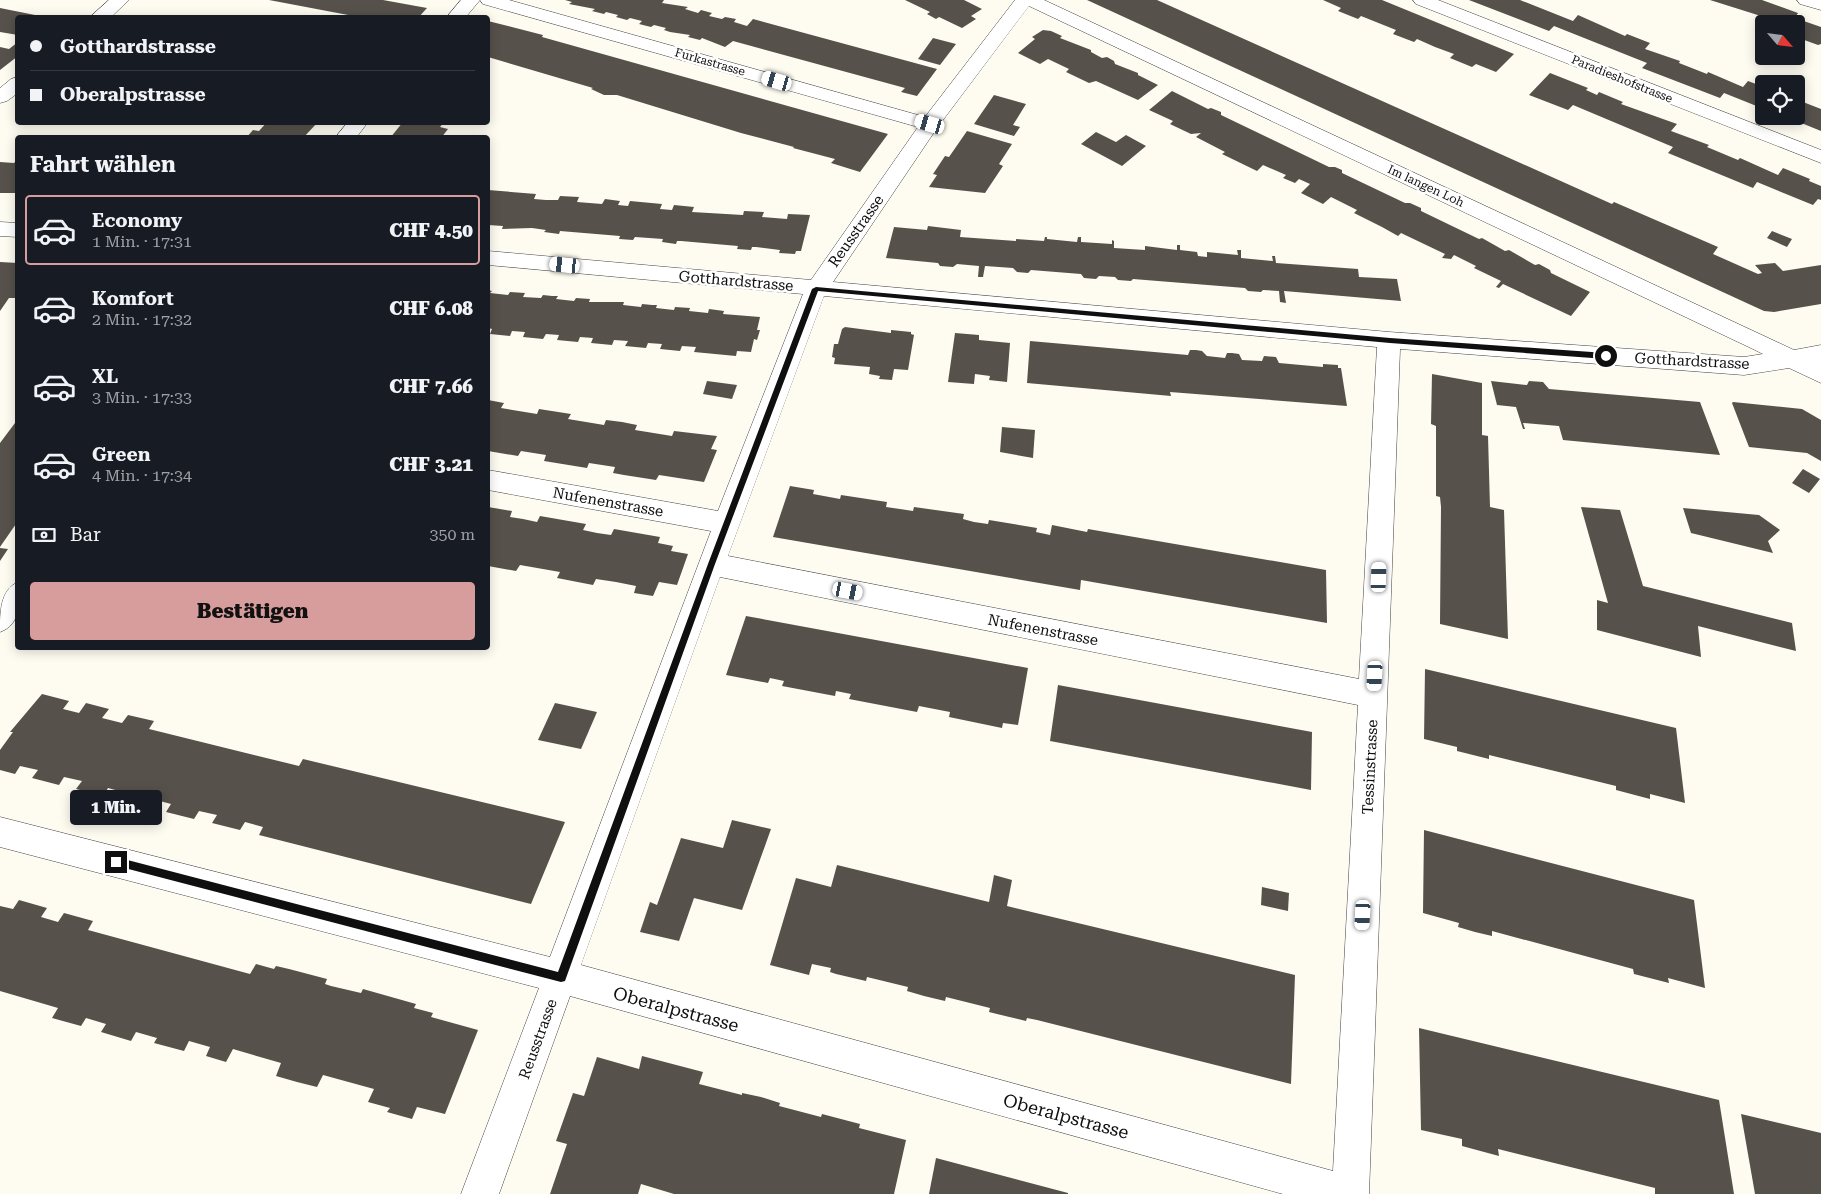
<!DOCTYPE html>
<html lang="de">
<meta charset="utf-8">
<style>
body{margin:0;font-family:"Roboto Serif",serif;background:#20242c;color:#f1f3f6;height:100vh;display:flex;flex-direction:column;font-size:19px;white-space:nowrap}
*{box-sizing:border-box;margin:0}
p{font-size:16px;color:#9ea1a6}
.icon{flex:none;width:28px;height:28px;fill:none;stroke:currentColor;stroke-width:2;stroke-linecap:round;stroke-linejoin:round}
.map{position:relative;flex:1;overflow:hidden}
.details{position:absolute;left:15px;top:135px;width:475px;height:515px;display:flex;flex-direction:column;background:#171b24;border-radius:5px;box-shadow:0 2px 12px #0003}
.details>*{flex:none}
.banner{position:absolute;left:15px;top:15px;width:475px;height:110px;border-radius:5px;box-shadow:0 2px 12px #0003;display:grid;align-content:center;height:110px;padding:0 15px;background:#171b24}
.needle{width:32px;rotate:118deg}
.controls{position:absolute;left:1755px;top:15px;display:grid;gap:10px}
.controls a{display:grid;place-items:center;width:50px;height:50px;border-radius:5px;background:#171b24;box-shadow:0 2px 12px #0003;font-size:25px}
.end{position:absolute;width:22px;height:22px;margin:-11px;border:6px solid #0f0f0f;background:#fff;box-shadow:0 0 0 2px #fff}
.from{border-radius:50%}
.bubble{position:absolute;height:35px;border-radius:5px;background:#171b24;box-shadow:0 2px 12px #0003;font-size:16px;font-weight:800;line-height:35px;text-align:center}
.car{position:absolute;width:15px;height:30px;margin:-15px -8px;border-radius:6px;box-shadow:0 0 4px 1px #0007;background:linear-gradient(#fff 24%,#345 0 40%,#fff 0 76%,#345 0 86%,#fff 0)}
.banner b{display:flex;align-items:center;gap:18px;height:48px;font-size:19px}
.banner b+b{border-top:1px solid #363941}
.banner i{width:12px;height:12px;background:#f1f3f6}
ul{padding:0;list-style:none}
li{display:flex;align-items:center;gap:15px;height:70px;margin:0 10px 8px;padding:0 5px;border:2px solid transparent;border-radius:5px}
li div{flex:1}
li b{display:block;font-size:19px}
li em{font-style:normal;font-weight:800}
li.active{border-color:#d79c9c}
li>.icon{width:45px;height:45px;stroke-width:1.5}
h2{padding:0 15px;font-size:22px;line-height:60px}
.pay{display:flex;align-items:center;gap:12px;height:55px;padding:0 15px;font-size:19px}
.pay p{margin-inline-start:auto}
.cta{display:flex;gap:10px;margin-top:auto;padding:10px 15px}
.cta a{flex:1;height:58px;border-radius:5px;background:#d79c9c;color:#111;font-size:20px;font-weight:800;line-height:58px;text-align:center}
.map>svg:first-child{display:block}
</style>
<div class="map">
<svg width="1821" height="1194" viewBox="0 0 1821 1194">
<rect width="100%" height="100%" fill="#fefcf1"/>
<g fill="#57514c">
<path d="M269 0H383L427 8 418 18H364Z"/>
<path d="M565 0H664L662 3 688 7 685 9 698 13 701 10 712 13 709 16 722 19 725 17 736 19 734 22 747 26 753 19 937 69 917 96 901 92 905 88 733 41 725 47 702 38 700 40 688 37 690 35 670 32 664 30 666 28 654 25 651 27 639 24 642 21 630 18 627 20 616 17 618 15 606 12 604 14 592 11 595 9 569 4 572 2Z"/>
<path d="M905 0H964L982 9 971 16 976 19 962 28 939 17 936 19 927 14 930 12Z"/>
<path d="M1087 0H1157L1612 204 1614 202 1718 247 1713 254 1758 274 1762 273 1755 265 1775 263 1783 271 1821 265V304L1774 312 1764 311Z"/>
<path d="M1323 0H1382L1514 54 1496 72 1476 64 1472 67 1450 58 1454 54 1435 47 1417 39 1414 42 1393 34 1396 30 1361 16 1358 19 1338 11 1341 8Z"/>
<path d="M1469 0H1520L1573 21 1578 15 1625 36 1627 34 1650 43 1645 49 1680 61 1679 63 1707 74 1708 72 1743 87 1748 81 1764 87V109L1724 93 1720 98 1642 68 1647 63 1554 26 1549 31Z"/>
<path d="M1710 0H1762L1798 13 1795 18 1821 27V44L1818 45 1796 37 1798 31 1796 24H1776L1763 19 1764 17Z"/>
<path d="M0 8 45 17V18H18V35L0 32Z"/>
<path d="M488 21 539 34 543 35 542 37 888 134 860 172 831 163 835 159 793 148 794 147 741 133 617 95H604L591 89 593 88 488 57Z"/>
<path d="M1043 30 1051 31 1062 36 1060 38 1091 50V52L1102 58 1107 57 1114 61 1115 64 1138 73V75L1158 85 1138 100 1096 81 1089 83 1066 72 1069 69 1048 59 1040 64 1018 53 1035 39 1032 37Z"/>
<path d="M933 38 956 44 940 65 918 59Z"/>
<path d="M18 42V56L0 70V47L9 49Z"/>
<path d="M1550 73 1588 88 1586 90 1597 95 1599 92 1623 102 1621 104 1677 124 1671 131 1709 145 1707 147 1738 160 1740 158 1778 175 1783 168 1810 179 1809 181 1821 186V200L1818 199 1813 205 1757 182 1753 188 1668 153 1673 147 1573 105 1568 110 1529 95Z"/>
<path d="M1172 91 1208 109 1211 108 1221 112V115L1329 167H1335L1342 170V173L1405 203H1410L1421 208V211L1479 239 1482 238 1505 251 1509 250 1535 265 1539 264 1550 270 1551 273 1590 292 1571 316 1503 284 1499 288 1496 287 1501 281 1474 268 1476 266 1454 255 1451 259 1442 258 1445 254 1401 233 1398 236 1382 227 1354 213 1357 210 1331 197 1323 204 1301 193 1310 184 1299 179 1295 183 1283 178 1286 175 1263 165 1257 171 1222 154 1225 152 1196 137 1201 133 1191 134 1172 125 1170 124 1173 121 1149 110Z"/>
<path d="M994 95 1026 104 1013 125 1020 127 1014 136 974 124Z"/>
<path d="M1796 102 1802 104 1803 102 1821 109V131L1784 116H1796Z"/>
<path d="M267 122H318L303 138H246L253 130 259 131Z"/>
<path d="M403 122H444L440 127 448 129 441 138H390Z"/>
<path d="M967 131 1012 144 999 164 1003 166 985 193 929 187 937 175 933 174 945 156 949 157Z"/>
<path d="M1096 132 1116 142 1126 135 1146 146 1122 166 1081 144Z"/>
<path d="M18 159V193H0V162L14 163Z"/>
<path d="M488 190 536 194 534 199 546 200H558L560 196 579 197 577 202 602 204 605 199 620 201 618 205 628 206 630 201 662 204 660 209 672 210 674 205 694 207 692 212 743 215 744 211 764 212 762 217 787 219 788 214 810 215 801 251H796L795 254 779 253 780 250 756 247H752L751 250 737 249 738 246 681 241H677L676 244 662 242 663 239 635 237 633 240 619 239 620 236 560 231 559 234 544 232 546 230 532 228 502 229 503 226 488 225Z"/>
<path d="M928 226 961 230 960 237 1016 241V239L1044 241 1045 237H1047V239L1077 242 1078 237H1081V242L1112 244V240L1114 241V248L1145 250V246L1177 250V245H1180V250L1197 252 1198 256 1207 257V252L1238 255 1237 250H1241V258L1273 261 1272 256H1275L1276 263 1358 269 1359 277 1397 279 1401 301 1284 291 1286 303 1280 302 1279 291 1263 290 1261 292 1248 291 1245 288 1133 279 1131 281 1118 280 1115 277 1099 276 1096 279 1084 278 1081 274 1031 270 1028 273 1017 272 1013 268 985 266 983 277H978L979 266 957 264 953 267 940 266 938 263 886 258 894 227 927 230Z"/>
<path d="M1772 231 1792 239 1787 247 1767 238Z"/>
<path d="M0 262 18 263V298H9L0 311Z"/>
<path d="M488 290 492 291 490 293 508 295 510 292 525 293 523 297 541 298 543 295 552 296H558L556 299 574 301 576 298 590 299 589 302H624L623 305 641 307 642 304 652 305H657L656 308 674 310 675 307 690 308 689 311 708 313 709 309 724 311 723 314 760 317 757 330H760L757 340 754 339 751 352 737 351 736 356 694 352 696 347 682 346 680 351 660 349 662 344 648 343 646 348 625 346 628 341 614 340 612 345 591 343 593 338 580 337 578 342 557 340 559 335 546 334 543 339 523 337 525 332 512 331 510 336 490 334 492 329 488 328Z"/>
<path d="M845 327 891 333V330L911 332V334L914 335 908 370 894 369 892 380 879 379 880 376 869 374 870 367 834 364 835 358 832 357 834 344H838L842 329Z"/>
<path d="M955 333 979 335V340L1010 343 1007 382 989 380 990 376 975 374 974 384 948 382Z"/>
<path d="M1030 341 1188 355 1190 350H1196L1202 351 1207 356 1225 358 1227 353H1232L1239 354 1242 360 1262 361 1264 356 1276 357 1279 363 1323 367V364L1338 365V368H1341L1347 406 1170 392 1171 396 1027 383Z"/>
<path d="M1432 374 1482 383V435L1488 436 1490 507 1504 510 1508 639 1440 624 1441 507 1440 497 1436 496V426L1431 424Z"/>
<path d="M707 381 737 385 732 399 703 394Z"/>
<path d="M1491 381 1527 385 1529 381 1543 382 1549 389 1700 402 1720 455 1563 440 1559 426 1523 423 1525 429H1523L1516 407 1497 405Z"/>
<path d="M488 400 504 403 501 408 537 414 539 409 571 414 568 419 604 425 606 420 622 422 637 425 635 430 672 436 674 431 717 436 711 449 717 450 704 482 659 475 656 480 624 475 613 473 615 467 589 463 587 468 544 461 546 455 521 451 518 456 488 451Z"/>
<path d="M1733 402 1802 409 1821 420V461L1807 453 1749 447 1732 403Z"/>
<path d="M18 419V521L0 547V443Z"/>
<path d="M1002 427 1035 430 1033 458 1000 452Z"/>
<path d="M1803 469 1820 479 1809 493 1792 483Z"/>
<path d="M790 486 814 490 813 494 840 499 841 495 887 502 886 507 900 509 913 511 914 507 964 514 963 519 974 522 988 524 989 520 1037 528 1036 532 1050 535 1052 525 1087 532 1088 529 1326 570 1327 623 1081 580 1080 590 773 537Z"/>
<path d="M488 507 512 511 510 517 523 519 537 522 540 516 586 524 583 530 597 533 611 535 614 529 660 537 658 543 673 546 671 551 688 554 677 585 659 582 653 596 634 593 636 586 616 582 596 579 593 585 557 578 560 572 520 565 516 571 488 566Z"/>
<path d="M1581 507 1620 510 1643 586 1792 623 1796 651 1698 626 1701 657 1597 630V600L1608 603Z"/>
<path d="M1683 508 1759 515 1780 530 1768 541 1773 553 1691 533Z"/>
<path d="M0 548 8 549 0 561Z"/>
<path d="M746 616 1028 668 1018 725 1003 723 1002 728 949 717 950 712 919 706 917 712 849 699 851 694 836 691 835 696 782 686 784 681 770 678 768 683 726 675Z"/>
<path d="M1425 669 1676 728 1685 803 1650 794V799L1616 790V786L1489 755V759L1457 751V747L1424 739Z"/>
<path d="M1058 685 1312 732 1311 790 1050 741Z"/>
<path d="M42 694 69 701 63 709 79 713 86 703 109 709 102 718 122 723 128 715 154 721 149 729 299 766 303 759 565 822 531 904 259 835 263 827 245 822 240 830 212 823 217 815 199 811 194 819 166 812 171 804 160 801 153 800 148 807 121 800 126 793 108 788 103 796 76 789 82 781 64 777 59 785 32 778 38 770 20 766 15 774 0 770V750L13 732H10Z"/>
<path d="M555 703 597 712 581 749 538 740Z"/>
<path d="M732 820 771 829 742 910 694 898 679 941 640 932 650 902 657 905 681 838 723 848Z"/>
<path d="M1424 830 1694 900 1705 988 1668 978 1669 983 1634 974 1633 969 1492 931V936L1475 932 1458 927 1459 923 1423 913Z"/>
<path d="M837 865 989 902 994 875 1012 880 1007 906 1295 975 1291 1084 1037 1020 1027 1018 1026 1021 997 1014 989 1012 990 1008 946 997 945 1001 924 996 907 991 908 987 867 977 866 981 836 974 830 972 831 968 812 964 809 975 770 965 796 878 831 887Z"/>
<path d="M1262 887 1289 893 1288 911 1261 905Z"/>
<path d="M19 900 47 908 41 917 58 922 64 913 93 921 88 930 250 974 256 964 274 969 276 966 289 969 327 979 325 984 331 986 361 993 363 989 416 1004 414 1008 433 1013 431 1017 478 1030 445 1114 417 1107 412 1119 387 1112 390 1108 368 1102 374 1089 323 1075 317 1087 297 1082 276 1076 281 1063 233 1049 226 1062 206 1056 210 1047 189 1041 184 1051 154 1043 157 1038 136 1032 131 1041 101 1032 106 1024 86 1018 81 1026 52 1018 58 1008 0 991V906L13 909Z"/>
<path d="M1419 1028 1719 1100 1734 1194H1655V1188L1498 1149 1499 1156 1462 1146V1139L1421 1130Z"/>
<path d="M642 1056 703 1072 699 1084 742 1095V1093L761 1097 780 1103 779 1106 821 1117 822 1114 860 1124 859 1128 906 1140 894 1194H674L641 1184 638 1194H550L567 1144 556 1141 573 1093 584 1096 597 1057 639 1069Z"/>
<path d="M1741 1114 1821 1133V1194H1755Z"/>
<path d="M936 1158 1068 1193V1194H929Z"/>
</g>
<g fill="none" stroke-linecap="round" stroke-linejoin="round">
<defs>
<g id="minor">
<path d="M109 0H129L110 18H89Z"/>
<path d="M461 0H480L465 18H446Z"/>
<path d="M480 0H509L925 117 1015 0H1044L1794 350 1821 345V383L1789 368 1744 375 1400 349 1369 1194H1283L570 996 499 1194H461L539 988 0 847V817L550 957 711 531 488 490V470L718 511 803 294 488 265V251L811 280 918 127 483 4ZM1029 6 1753 349 1763 354 1744 357 1389 332 833 282 937 128ZM824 296 1377 347 1359 679 728 556ZM720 577 1358 705 1333 1171 581 965Z"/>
<path d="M1413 0H1438L1821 150V163L1416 4Z"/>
<path d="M1797 0H1821V10L1800 4Z"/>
<path d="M18 77V93L7 101 0 103V88L11 79Z"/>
<path d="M348 122H368L356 138H335Z"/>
<path d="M0 222 18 223V237L0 236Z"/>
<path d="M18 582C18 603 22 624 0 632 0 612 0 590 18 582Z"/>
</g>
</defs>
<use href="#minor" stroke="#424242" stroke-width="1"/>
<use href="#minor" fill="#fff" fill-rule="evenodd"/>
</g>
<path fill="#0f0f0f" d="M816 287 1390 338 1606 353 1610 356 1606 359 1390 343 818 291 715 564 565 981 561 982 113 865 111 862 116 857 558 972 708 564 812 289Z"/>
<g text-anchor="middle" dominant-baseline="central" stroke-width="5" stroke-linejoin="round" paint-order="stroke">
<g font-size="12" fill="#0f0f0f" stroke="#fff">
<text transform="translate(710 62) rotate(16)">Furkastrasse</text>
<text transform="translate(1622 79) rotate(22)">Paradieshofstrasse</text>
<text transform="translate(1426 186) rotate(25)">Im langen Loh</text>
</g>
<g font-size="15" fill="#0f0f0f" stroke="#fff">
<text transform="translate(856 231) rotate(-55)">Reusstrasse</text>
<text transform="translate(736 281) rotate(5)">Gotthardstrasse</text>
<text transform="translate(1692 361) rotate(3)">Gotthardstrasse</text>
<text transform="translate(608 502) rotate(10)">Nufenenstrasse</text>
<text transform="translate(1043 630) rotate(11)">Nufenenstrasse</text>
<text transform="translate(1370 767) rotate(-87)">Tessinstrasse</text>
<text transform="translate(538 1039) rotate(-70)">Reusstrasse</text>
</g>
<g font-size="18" fill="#0f0f0f" stroke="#fff">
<text transform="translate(676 1009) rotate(15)">Oberalpstrasse</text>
<text transform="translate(1066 1116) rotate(15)">Oberalpstrasse</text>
</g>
</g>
</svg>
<div class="controls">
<a><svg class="needle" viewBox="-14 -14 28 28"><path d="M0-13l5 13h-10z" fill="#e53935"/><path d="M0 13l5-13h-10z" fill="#9ea1a6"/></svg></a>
<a><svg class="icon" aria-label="locate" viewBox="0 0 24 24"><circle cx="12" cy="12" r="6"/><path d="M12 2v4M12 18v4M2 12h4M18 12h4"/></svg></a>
</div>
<i class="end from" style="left:1606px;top:356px"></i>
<i class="end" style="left:116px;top:862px"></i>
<div class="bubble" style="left:70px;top:790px;width:92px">1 Min.</div>
<i class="car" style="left:777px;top:81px;rotate:286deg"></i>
<i class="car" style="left:930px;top:124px;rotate:286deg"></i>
<i class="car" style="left:565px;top:265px;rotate:276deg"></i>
<i class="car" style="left:1379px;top:577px;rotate:2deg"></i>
<i class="car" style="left:848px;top:591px;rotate:101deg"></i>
<i class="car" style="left:1375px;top:676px;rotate:183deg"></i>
<i class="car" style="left:1363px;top:915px;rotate:183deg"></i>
<div class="banner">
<b><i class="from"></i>Gotthardstrasse</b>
<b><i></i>Oberalpstrasse</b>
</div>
<section class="details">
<h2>Fahrt wählen</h2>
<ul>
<li class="active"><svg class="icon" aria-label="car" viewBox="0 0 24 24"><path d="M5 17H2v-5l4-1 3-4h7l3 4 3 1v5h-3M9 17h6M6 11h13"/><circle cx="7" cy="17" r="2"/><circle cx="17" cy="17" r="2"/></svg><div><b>Economy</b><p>1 Min. · 17:31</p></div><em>CHF 4.50</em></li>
<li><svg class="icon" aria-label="car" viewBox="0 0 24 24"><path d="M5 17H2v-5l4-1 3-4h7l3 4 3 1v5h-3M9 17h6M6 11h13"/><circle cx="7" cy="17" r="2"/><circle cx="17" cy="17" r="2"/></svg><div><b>Komfort</b><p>2 Min. · 17:32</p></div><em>CHF 6.08</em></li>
<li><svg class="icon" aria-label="car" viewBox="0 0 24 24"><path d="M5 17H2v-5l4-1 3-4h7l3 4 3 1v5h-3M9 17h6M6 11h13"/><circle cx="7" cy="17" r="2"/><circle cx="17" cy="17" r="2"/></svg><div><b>XL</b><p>3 Min. · 17:33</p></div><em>CHF 7.66</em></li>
<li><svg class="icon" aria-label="car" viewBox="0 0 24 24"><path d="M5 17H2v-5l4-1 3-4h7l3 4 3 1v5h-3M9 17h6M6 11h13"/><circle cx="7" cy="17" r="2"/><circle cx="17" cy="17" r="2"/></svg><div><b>Green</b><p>4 Min. · 17:34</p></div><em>CHF 3.21</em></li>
</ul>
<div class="pay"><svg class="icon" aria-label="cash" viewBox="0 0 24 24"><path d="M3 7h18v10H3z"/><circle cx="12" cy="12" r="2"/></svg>Bar<p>350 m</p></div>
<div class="cta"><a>Bestätigen</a></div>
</section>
</div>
